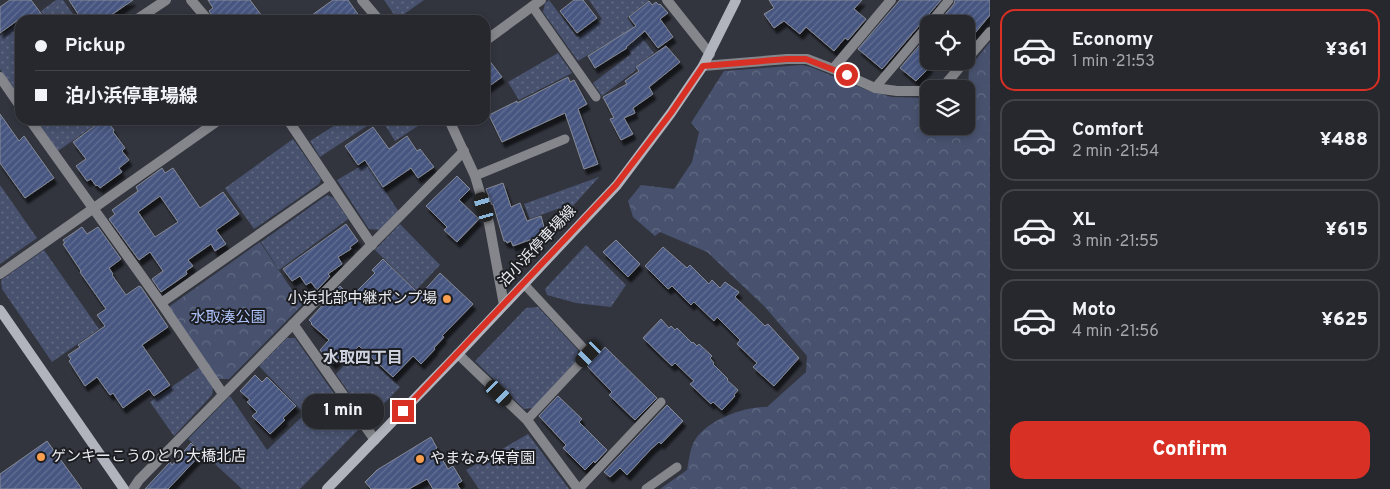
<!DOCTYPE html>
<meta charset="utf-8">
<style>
body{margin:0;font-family:Overpass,"Noto Sans JP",sans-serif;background:#2e3036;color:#f1f3f6;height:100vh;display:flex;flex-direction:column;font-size:19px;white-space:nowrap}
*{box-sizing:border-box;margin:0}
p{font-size:16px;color:#a4a6aa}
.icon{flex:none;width:28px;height:28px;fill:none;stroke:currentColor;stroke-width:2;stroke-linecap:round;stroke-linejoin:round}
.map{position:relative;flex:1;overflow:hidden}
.drawer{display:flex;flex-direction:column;background:#26282e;width:400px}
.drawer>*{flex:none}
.banner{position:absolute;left:15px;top:15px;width:475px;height:110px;border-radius:15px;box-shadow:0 2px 8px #0003,0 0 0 1px #42444a;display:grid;align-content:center;height:110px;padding:0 20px;background:#26282e}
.controls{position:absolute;left:920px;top:15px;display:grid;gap:10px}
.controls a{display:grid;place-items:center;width:55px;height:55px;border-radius:10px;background:#26282e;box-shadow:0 2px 8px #0003,0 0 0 1px #42444a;font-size:25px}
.end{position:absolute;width:22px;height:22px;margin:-11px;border:6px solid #d93025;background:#fff;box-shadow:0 0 0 2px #fff}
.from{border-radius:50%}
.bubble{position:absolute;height:35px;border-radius:15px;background:#26282e;box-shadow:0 2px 8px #0003,0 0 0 1px #42444a;font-size:16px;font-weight:800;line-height:35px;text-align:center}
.car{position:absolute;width:15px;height:30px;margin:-15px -8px;border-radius:6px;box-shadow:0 0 4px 1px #0007;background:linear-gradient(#222 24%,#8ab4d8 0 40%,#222 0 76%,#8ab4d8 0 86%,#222 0)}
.banner b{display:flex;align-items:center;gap:18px;height:48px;font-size:19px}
.banner b+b{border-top:1px solid #42444a}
.banner i{width:12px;height:12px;background:#f1f3f6}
ul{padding:9px 0 0;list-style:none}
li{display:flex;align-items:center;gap:15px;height:82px;margin:0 10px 8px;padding:0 10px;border:2px solid #42444a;border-radius:15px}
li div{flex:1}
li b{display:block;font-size:19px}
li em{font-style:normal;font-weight:800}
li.current{border-color:#d93025}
li>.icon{width:45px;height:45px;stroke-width:1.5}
.cta{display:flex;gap:10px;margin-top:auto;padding:10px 20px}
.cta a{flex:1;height:58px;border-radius:15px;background:#d93025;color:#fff;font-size:20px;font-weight:800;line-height:58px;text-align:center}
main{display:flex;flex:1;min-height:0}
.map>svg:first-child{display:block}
</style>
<main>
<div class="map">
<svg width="990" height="489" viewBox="0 0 990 489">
<defs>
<pattern id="grass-dots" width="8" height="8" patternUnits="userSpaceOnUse" patternTransform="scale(1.25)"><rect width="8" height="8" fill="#48526e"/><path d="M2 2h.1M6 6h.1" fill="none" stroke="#636b83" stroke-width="1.8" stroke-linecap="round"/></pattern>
<pattern id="forest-crowns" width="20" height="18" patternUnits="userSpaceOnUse" patternTransform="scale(1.25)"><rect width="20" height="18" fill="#48526e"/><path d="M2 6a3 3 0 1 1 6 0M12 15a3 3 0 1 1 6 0" fill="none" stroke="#636b83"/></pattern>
<pattern id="building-hatch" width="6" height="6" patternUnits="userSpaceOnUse" patternTransform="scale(1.25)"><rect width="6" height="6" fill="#475681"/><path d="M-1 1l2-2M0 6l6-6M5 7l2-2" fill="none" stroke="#626f93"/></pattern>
<filter id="shadow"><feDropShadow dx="3" dy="5.5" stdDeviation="1" flood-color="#0009"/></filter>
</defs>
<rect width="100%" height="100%" fill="#32353e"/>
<g fill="url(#grass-dots)">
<path d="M56 0H63L77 20H48L41 11Z"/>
<path d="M384 0H424L397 19Z"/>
<path d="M549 0 577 37 602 19 589 0H649L627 18 654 53 635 67 636 70 602 96 593 83 631 54 620 36 578 61 543 12 545 3Z"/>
<path d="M15 25 20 32V89H14L0 69V36Z"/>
<path d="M558 53 572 73 519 100 508 82Z"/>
<path d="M36 120H102L58 151Z"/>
<path d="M343 120H376L320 157 310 141Z"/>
<path d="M382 120H427L395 141Z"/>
<path d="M293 139 321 179 319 184 254 229 225 188Z"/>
<path d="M366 163 399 212 380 230 369 229 337 180Z"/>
<path d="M599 177 564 216 560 208 530 219 524 204Z"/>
<path d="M0 185 37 238 0 264Z"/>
<path d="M327 195 334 198 348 219 279 270 261 242Z"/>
<path d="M400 224 440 265 416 290 375 250Z"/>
<path d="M586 245 626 285 611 307 576 303 547 295 545 289Z"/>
<path d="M44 250 99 329 52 362 2 289 1 280Z"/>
<path d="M538 307 578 350 577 361 533 408 524 409 475 361 526 308Z"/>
<path d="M287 338H295L359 429 300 489H242L188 439 230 396 267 450 305 414 259 366Z"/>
<path d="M360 349 400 387 368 420 336 374Z"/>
<path d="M200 367 213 387 212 395 174 436 150 402Z"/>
<path d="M528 434 569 489H479L466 470Z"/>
</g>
<g fill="url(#forest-crowns)">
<path d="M990 42V489H660L687 470C689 461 690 447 695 440 707 420 745 406 767 407L806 372 807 356 765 307 707 252 660 232 655 236 633 217 628 201 641 185 674 189 692 162 699 132 691 123 724 71 802 65 811 67 869 91 892 97 929 98V126H966V89L968 88 969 68Z"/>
<path d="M260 242 302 305 229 379H217L169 310 170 306Z"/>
</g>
<g fill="url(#building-hatch)" stroke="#868a95" fill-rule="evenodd" filter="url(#shadow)">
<path d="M10 0H31L46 20H18L0 33V7Z"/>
<path d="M69 0H133L104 20H89L85 14 80 17Z"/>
<path d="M208 0H250L265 20H215L209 11 213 8Z"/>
<path d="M333 0H348L362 20H305Z"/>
<path d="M574 0H583L597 18 577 33 560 11Z"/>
<path d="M769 0H862L854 9 866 19 848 40 845 38 834 51 806 27 800 34 784 21 774 28 764 14 774 8Z"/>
<path d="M900 0H941L882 69 858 49Z"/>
<path d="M955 0H990V15L966 44V24H937L954 4Z"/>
<path d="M649 1 652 5 656 2 659 5 660 4 668 13 660 19 673 37 658 48 645 31 626 47 627 48 595 68 588 56 636 26 629 17Z"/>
<path d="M929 34V68L916 81 900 68Z"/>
<path d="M666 46 680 62 649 87 653 94 633 108 635 113 624 118 633 134 621 140 610 119 614 118 603 97 627 84 625 81 639 71 636 67Z"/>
<path d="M485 55 502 77 485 89Z"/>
<path d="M568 77 570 82 574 80 587 104 578 109 598 164 584 169 565 113 502 142 489 115 517 101V103Z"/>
<path d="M0 114 19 141 24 136 54 178 25 198 0 163Z"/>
<path d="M103 120H106L114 130 113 132 125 148 122 151 129 160 119 168 122 172 100 188 97 185 96 186 91 179 87 181 76 166 86 159 73 142Z"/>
<path d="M373 127 389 149 407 136 417 151 420 149 434 167 418 178 411 168 383 187 365 160 358 165 345 146Z"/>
<path d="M162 168 165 173 173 168 200 208 223 192 239 214 216 230 226 244 215 251 211 244 188 260 193 266 186 271 187 274 161 292 152 279 163 271 150 252 139 260 109 219 115 214 112 210 138 191 136 187ZM160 196 178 222 155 237 138 212Z"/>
<path d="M457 176 470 189 459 200 479 219 457 242 444 230 447 227 426 206Z"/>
<path d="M503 183 511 207 520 203 527 221 541 216 546 234 513 246 511 241 507 243 506 241H504L493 204 492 205 486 189Z"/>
<path d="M346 224 358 241 350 247 351 249 338 257 342 264 328 274 330 276 317 290 311 282 306 285 300 276 292 281 283 269Z"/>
<path d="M82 227 87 234 98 227 121 259 109 268 113 274 112 275 126 295 139 286 141 287 168 327 142 345 170 385 154 396 149 389 123 408 113 393 110 395 97 377 85 386 69 361 71 359 68 355 80 347 78 345 105 326 97 315 106 309 80 272 81 271 63 244 65 243 63 240Z"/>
<path d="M616 240 640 264 628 277 603 252Z"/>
<path d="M663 247 687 268 690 265 709 284 712 280 720 288 725 282 739 292 735 297 765 326 768 324 799 358 774 386 753 367 757 363 737 344 740 340 717 317 714 321 694 302 691 305 672 286 668 289 645 266Z"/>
<path d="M383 259 420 295 440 273 473 304 442 336 444 337 434 348 435 349 421 364 413 356 393 377 359 346 347 358 343 354 333 364 320 350 329 340 311 324 312 323 309 320 340 286 351 297 375 273 372 270Z"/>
<path d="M661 319 669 328 671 326 675 330 677 328 692 343 693 342 697 346 699 344 712 356 710 358 714 363 713 364 728 379 727 380 738 390 734 395 735 396 722 410 713 402 711 404 690 384 694 381 675 363 672 366 643 338Z"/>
<path d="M605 347 657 398 635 420 609 395 612 392 587 366Z"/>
<path d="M255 375 262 382 267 377 296 406 283 418 285 420 270 434 252 416 257 412 247 402 250 400 240 391Z"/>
<path d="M558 396 582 419 579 422 607 450 595 463 594 461 585 470 563 448 566 445 539 416Z"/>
<path d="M667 405 683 421 661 444 659 442 651 449 627 475 620 468 610 477 604 472Z"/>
<path d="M431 437 437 448 436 449 448 469 453 466 462 481 457 484 460 489H433L427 479 409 489H371L365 482 377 470Z"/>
<path d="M47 441 82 489H0V474Z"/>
<path d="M191 443 202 453 168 489H145L170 462 172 465Z"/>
</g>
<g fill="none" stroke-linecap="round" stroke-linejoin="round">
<g stroke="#85868b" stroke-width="9">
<path d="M532 6 596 97"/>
<path d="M929 24 949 0"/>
<path d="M875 88 929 24"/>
<path d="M475 176 565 139"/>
<path d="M524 284 589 354 527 420"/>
<path d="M579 489 661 402"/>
<path d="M646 489 677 467"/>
</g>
<g stroke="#85868b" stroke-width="10">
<path d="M191 0 208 20"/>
<path d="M362 0 379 20"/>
<path d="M667 0 710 54"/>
<path d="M136 20 166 0"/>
<path d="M485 41 541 0"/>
<path d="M966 60 990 32"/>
<path d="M703 66 787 59H807L833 69 875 88 897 91H929"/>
<path d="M833 69 891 0"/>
<path d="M0 77 20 106"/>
<path d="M936 89 944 86 965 61"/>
<path d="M30 120 161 303 223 394"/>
<path d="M288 120 372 245"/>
<path d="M449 120 475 176 489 223 504 305"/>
<path d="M0 274 219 120"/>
<path d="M161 303 331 184"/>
<path d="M293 324 375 440"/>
<path d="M458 354 527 420 578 489"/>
<path d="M133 489 139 480 464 151"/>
</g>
<g stroke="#b1b4bc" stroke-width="10">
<path d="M0 310 124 489"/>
<path d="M327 489 458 354 617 185 671 113 703 66 736 0"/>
</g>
</g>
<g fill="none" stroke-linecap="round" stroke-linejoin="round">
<path stroke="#d93025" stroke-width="6" d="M403 411 616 185 671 113 703 66 787 59H806L847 75"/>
</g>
<g fill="#fa9f4f" stroke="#1b1d21" stroke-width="2">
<circle cx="447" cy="299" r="5"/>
<circle cx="41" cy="457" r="5"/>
<circle cx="420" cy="459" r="5"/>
</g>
<g text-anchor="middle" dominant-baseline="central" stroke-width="4" stroke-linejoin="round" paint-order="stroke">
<g font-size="15" fill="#ebedf3" stroke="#1b1d21">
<text transform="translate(538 247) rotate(-47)">泊小浜停車場線</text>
</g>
<g font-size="15" fill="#ebedf3" stroke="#1b1d21" text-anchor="start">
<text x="437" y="299" text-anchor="end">小浜北部中継ポンプ場</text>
<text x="51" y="457">ゲンキーこうのとり大橋北店</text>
<text x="430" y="459">やまなみ保育園</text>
</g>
<g font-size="15" fill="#afc4fc" stroke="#1b1d21">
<text x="228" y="318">水取湊公園</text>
</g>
<g font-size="16" font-weight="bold" fill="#cfd3df" stroke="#1b1d21">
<text x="363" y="359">水取四丁目</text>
</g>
</g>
</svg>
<div class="controls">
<a><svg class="icon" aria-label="locate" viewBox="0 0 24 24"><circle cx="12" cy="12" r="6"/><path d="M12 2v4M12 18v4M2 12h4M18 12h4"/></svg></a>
<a><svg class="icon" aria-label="layers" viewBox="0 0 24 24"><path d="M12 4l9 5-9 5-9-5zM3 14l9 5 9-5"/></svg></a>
</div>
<i class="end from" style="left:847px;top:75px"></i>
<i class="end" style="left:403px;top:411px"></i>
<div class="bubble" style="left:302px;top:394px;width:82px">1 min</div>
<i class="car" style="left:484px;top:207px;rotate:344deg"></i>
<i class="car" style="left:589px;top:354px;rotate:224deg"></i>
<i class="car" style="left:499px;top:393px;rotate:134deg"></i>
<div class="banner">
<b><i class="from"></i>Pickup</b>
<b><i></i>泊小浜停車場線</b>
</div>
</div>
<section class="drawer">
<ul>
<li class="current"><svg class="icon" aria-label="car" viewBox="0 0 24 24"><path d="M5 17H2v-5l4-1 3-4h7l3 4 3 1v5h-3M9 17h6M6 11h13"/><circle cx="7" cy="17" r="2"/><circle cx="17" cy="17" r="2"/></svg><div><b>Economy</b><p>1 min · 21:53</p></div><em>¥361</em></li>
<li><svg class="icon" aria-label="car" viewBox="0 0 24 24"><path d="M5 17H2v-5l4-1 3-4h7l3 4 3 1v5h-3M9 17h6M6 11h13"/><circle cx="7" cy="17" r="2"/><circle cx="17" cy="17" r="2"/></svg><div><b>Comfort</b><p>2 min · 21:54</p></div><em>¥488</em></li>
<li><svg class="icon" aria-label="car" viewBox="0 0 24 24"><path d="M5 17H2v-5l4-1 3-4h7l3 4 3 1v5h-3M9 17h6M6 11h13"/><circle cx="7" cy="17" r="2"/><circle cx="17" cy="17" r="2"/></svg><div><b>XL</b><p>3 min · 21:55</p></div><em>¥615</em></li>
<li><svg class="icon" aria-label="car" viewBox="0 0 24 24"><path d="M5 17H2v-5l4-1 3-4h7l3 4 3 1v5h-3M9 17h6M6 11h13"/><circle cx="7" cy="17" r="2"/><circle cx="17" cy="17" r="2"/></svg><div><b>Moto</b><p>4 min · 21:56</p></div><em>¥625</em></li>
</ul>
<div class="cta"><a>Confirm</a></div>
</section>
</main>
